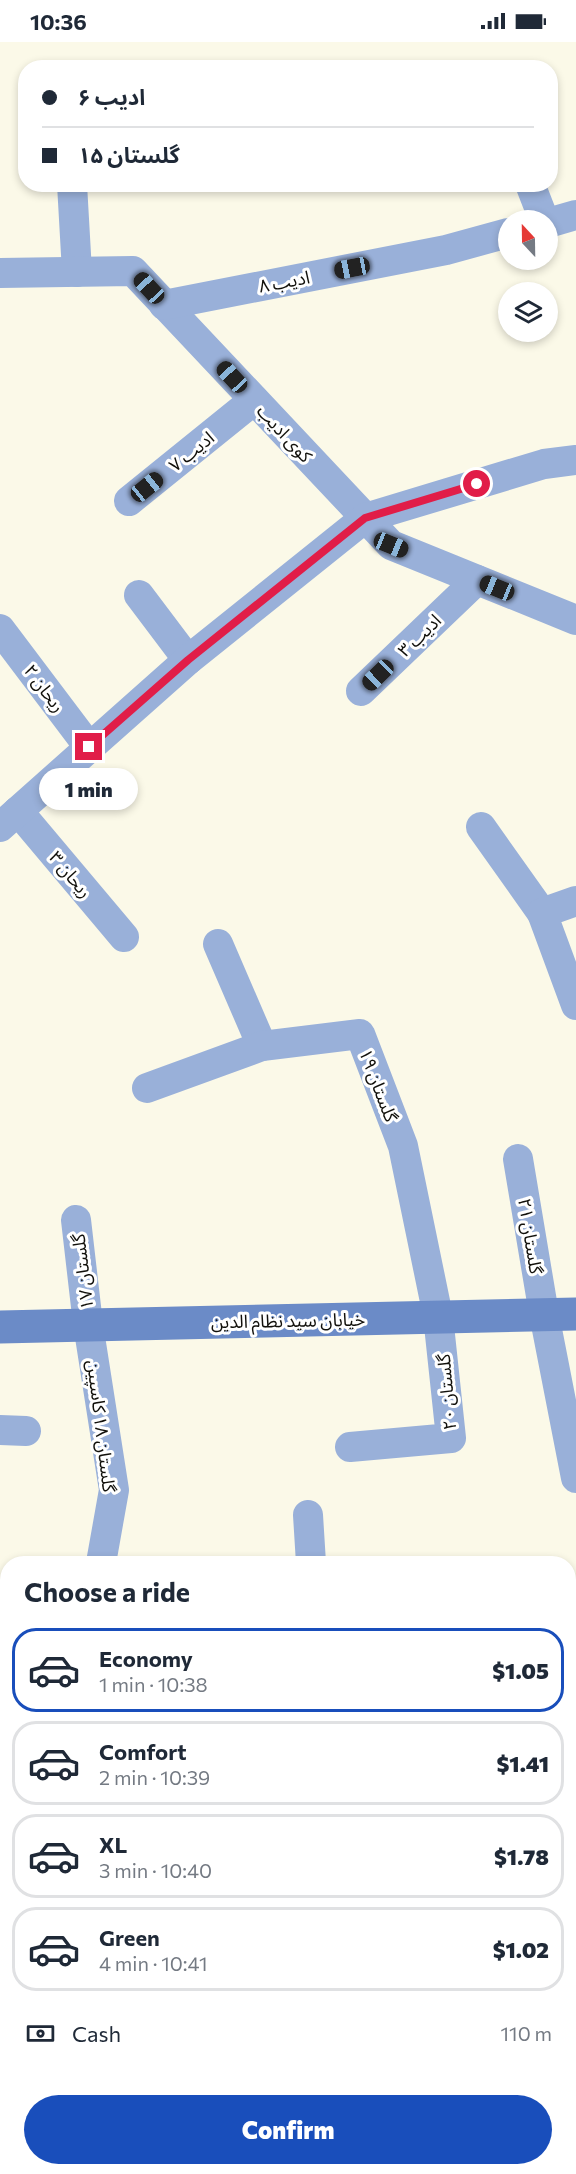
<!DOCTYPE html>
<meta charset="utf-8">
<style>
body{margin:0;font-family:Commissioner,"Noto Sans Arabic",sans-serif;background:#f2f2f3;color:#1f2937;height:100vh;display:flex;flex-direction:column;font-size:22px;white-space:nowrap}
*{box-sizing:border-box;margin:0}
p{font-size:20px;color:#747a83}
.icon{flex:none;width:33px;height:33px;fill:none;stroke:currentColor;stroke-width:2;stroke-linecap:round;stroke-linejoin:round}
.map{position:relative;flex:1;overflow:hidden}
.side{position:absolute;left:0px;top:1514px;width:576px;height:620px;display:flex;flex-direction:column;background:#fff;border-radius:24px 24px 0 0;box-shadow:0 3px 9px #0003}
.side>*{flex:none}
.top-card{position:absolute;left:18px;top:18px;width:540px;height:132px;border-radius:24px;box-shadow:0 3px 9px #0003;display:grid;align-content:center;height:132px;padding:0 24px;background:#fff}
.needle{width:39px;rotate:338deg}
.fabs{position:absolute;left:498px;top:168px;display:grid;gap:12px}
.fabs a{display:grid;place-items:center;width:60px;height:60px;border-radius:50%;background:#fff;box-shadow:0 3px 9px #0003;font-size:30px}
.end{position:absolute;width:27px;height:27px;margin:-14px;border:8px solid #e11d48;background:#fff;box-shadow:0 0 0 3px #fff}
.from{border-radius:50%}
.bubble{position:absolute;height:42px;border-radius:21px;background:#fff;box-shadow:0 3px 9px #0003;font-size:20px;font-weight:800;line-height:42px;text-align:center}
.car{position:absolute;width:18px;height:36px;margin:-18px -9px;border-radius:8px;box-shadow:0 0 4px 2px #0007;background:linear-gradient(#222 24%,#8ab4d8 0 40%,#222 0 76%,#8ab4d8 0 86%,#222 0)}
.top-card b{display:flex;align-items:center;gap:21px;height:57px;font-size:22px}
.top-card b+b{border-top:2px solid #e0e1e3}
.top-card i{width:15px;height:15px;background:#1f2937}
ul{padding:0;list-style:none}
li{display:flex;align-items:center;gap:18px;height:84px;margin:0 12px 9px;padding:0 12px;border:3px solid #e0e1e3;border-radius:24px}
li div{flex:1}
li b{display:block;font-size:22px}
li em{font-style:normal;font-weight:800}
li.selected{border-color:#194ebb}
li>.icon{width:54px;height:54px;stroke-width:1.5}
h2{padding:0 24px;font-size:27px;line-height:72px}
.pay{display:flex;align-items:center;gap:15px;height:66px;padding:0 24px;font-size:22px}
.pay p{margin-inline-start:auto}
.button{display:flex;gap:12px;margin-top:auto;padding:12px 24px}
.button a{flex:1;height:69px;border-radius:36px;background:#194ebb;color:#fff;font-size:24px;font-weight:800;line-height:69px;text-align:center}
.status{display:flex;justify-content:space-between;align-items:center;height:42px;padding:0 30px;background:#fff;direction:ltr}
.status svg{height:16px;fill:currentColor}
.map>svg:first-child{display:block}
</style>
<div class="status"><b>10:36</b><svg viewBox="0 0 49 12"><path d="M0 12V9h3v3zM5 12V6h3v6zM10 12V3h3v9zM15 12V0h3v12zM26 1h20v11H26zM47 4h2v5h-2z"/></svg></div>
<div class="map">
<svg width="576" height="2132" viewBox="0 0 576 2132">
<rect width="100%" height="100%" fill="#fbf9e8"/>
<g fill="none" stroke-linecap="round" stroke-linejoin="round">
<g stroke="#99b0d9" stroke-width="30">
<path d="M72 142 77 230"/>
<path d="M530 142 544 178"/>
<path d="M548 181 576 173"/>
<path d="M0 231 133 229 391 503 576 578"/>
<path d="M164 263 446 208 508 191"/>
<path d="M129 459 254 358"/>
<path d="M139 553 188 618"/>
<path d="M0 587 89 705"/>
<path d="M361 649 477 538"/>
<path d="M18 769 124 895"/>
<path d="M0 785 188 618 365 476 544 422 576 418"/>
<path d="M481 785 542 871"/>
<path d="M576 859 542 871 576 963"/>
<path d="M218 902 262 1004"/>
<path d="M147 1046 262 1004 360 992 403 1104 438 1274 451 1396 350 1405"/>
<path d="M518 1117 544 1272 576 1436"/>
<path d="M76 1178 88 1282 114 1448 101 1521"/>
<path d="M0 1388 26 1389"/>
<path d="M308 1473 311 1521"/>
<path d="M0 1709 8 1702"/>
<path d="M0 1737 8 1744"/>
<path d="M568 1994 576 2008"/>
<path d="M396 2126 400 2132"/>
<path d="M233 2132 246 2126"/>
</g>
<path stroke="#6b8bc7" stroke-width="33" d="M0 1285 576 1272"/>
</g>
<g fill="none" stroke-linecap="round" stroke-linejoin="round">
<path stroke="#e11d48" stroke-width="8" d="M89 705 188 618 365 476 477 442"/>
</g>
<g text-anchor="middle" dominant-baseline="central" stroke-width="6" stroke-linejoin="round" paint-order="stroke">
<g font-size="18" fill="#11100b" stroke="#fff">
<text transform="translate(284 239) rotate(-11)">ادیب ۸</text>
<text transform="translate(285 391) rotate(47)">کوی ادیب</text>
<text transform="translate(191 409) rotate(-39)">ادیب ۷</text>
<text transform="translate(419 593) rotate(-44)">ادیب ۳</text>
<text transform="translate(45 646) rotate(53)">ریحان ۲</text>
<text transform="translate(71 832) rotate(50)">ریحان ۳</text>
<text transform="translate(379 1043) rotate(69)">گلستان ۱۹</text>
<text transform="translate(531 1194) rotate(81)">گلستان ۲۱</text>
<text transform="translate(82 1230) rotate(-97)">گلستان ۱۷</text>
<text transform="translate(288 1278) rotate(-1)">خیابان سید نظام الدین</text>
<text transform="translate(446 1350) rotate(-95)">گلستان ۲۰</text>
<text transform="translate(102 1384) rotate(83)">گلستان ۱۸ کاسپین</text>
</g>
</g>
</svg>
<div class="fabs">
<a><svg class="needle" viewBox="-14 -14 28 28"><path d="M0-13l5 13h-10z" fill="#e53935"/><path d="M0 13l5-13h-10z" fill="#747a83"/></svg></a>
<a><svg class="icon" aria-label="layers" viewBox="0 0 24 24"><path d="M12 4l9 5-9 5-9-5zM3 14l9 5 9-5"/></svg></a>
</div>
<i class="end from" style="left:477px;top:442px"></i>
<i class="end" style="left:89px;top:705px"></i>
<div class="bubble" style="left:39px;top:726px;width:99px">1 min</div>
<i class="car" style="left:352px;top:226px;rotate:259deg"></i>
<i class="car" style="left:149px;top:246px;rotate:317deg"></i>
<i class="car" style="left:232px;top:335px;rotate:317deg"></i>
<i class="car" style="left:147px;top:445px;rotate:51deg"></i>
<i class="car" style="left:391px;top:503px;rotate:112deg"></i>
<i class="car" style="left:497px;top:546px;rotate:292deg"></i>
<i class="car" style="left:378px;top:633px;rotate:226deg"></i>
<div class="top-card">
<b><i class="from"></i>ادیب ۶</b>
<b><i></i>گلستان ۱۵</b>
</div>
<section class="side">
<h2>Choose a ride</h2>
<ul>
<li class="selected"><svg class="icon" aria-label="car" viewBox="0 0 24 24"><path d="M5 17H2v-5l4-1 3-4h7l3 4 3 1v5h-3M9 17h6M6 11h13"/><circle cx="7" cy="17" r="2"/><circle cx="17" cy="17" r="2"/></svg><div><b>Economy</b><p>1 min · 10:38</p></div><em>$1.05</em></li>
<li><svg class="icon" aria-label="car" viewBox="0 0 24 24"><path d="M5 17H2v-5l4-1 3-4h7l3 4 3 1v5h-3M9 17h6M6 11h13"/><circle cx="7" cy="17" r="2"/><circle cx="17" cy="17" r="2"/></svg><div><b>Comfort</b><p>2 min · 10:39</p></div><em>$1.41</em></li>
<li><svg class="icon" aria-label="car" viewBox="0 0 24 24"><path d="M5 17H2v-5l4-1 3-4h7l3 4 3 1v5h-3M9 17h6M6 11h13"/><circle cx="7" cy="17" r="2"/><circle cx="17" cy="17" r="2"/></svg><div><b>XL</b><p>3 min · 10:40</p></div><em>$1.78</em></li>
<li><svg class="icon" aria-label="car" viewBox="0 0 24 24"><path d="M5 17H2v-5l4-1 3-4h7l3 4 3 1v5h-3M9 17h6M6 11h13"/><circle cx="7" cy="17" r="2"/><circle cx="17" cy="17" r="2"/></svg><div><b>Green</b><p>4 min · 10:41</p></div><em>$1.02</em></li>
</ul>
<div class="pay"><svg class="icon" aria-label="cash" viewBox="0 0 24 24"><path d="M3 7h18v10H3z"/><circle cx="12" cy="12" r="2"/></svg>Cash<p>110 m</p></div>
<div class="button"><a>Confirm</a></div>
</section>
</div>
